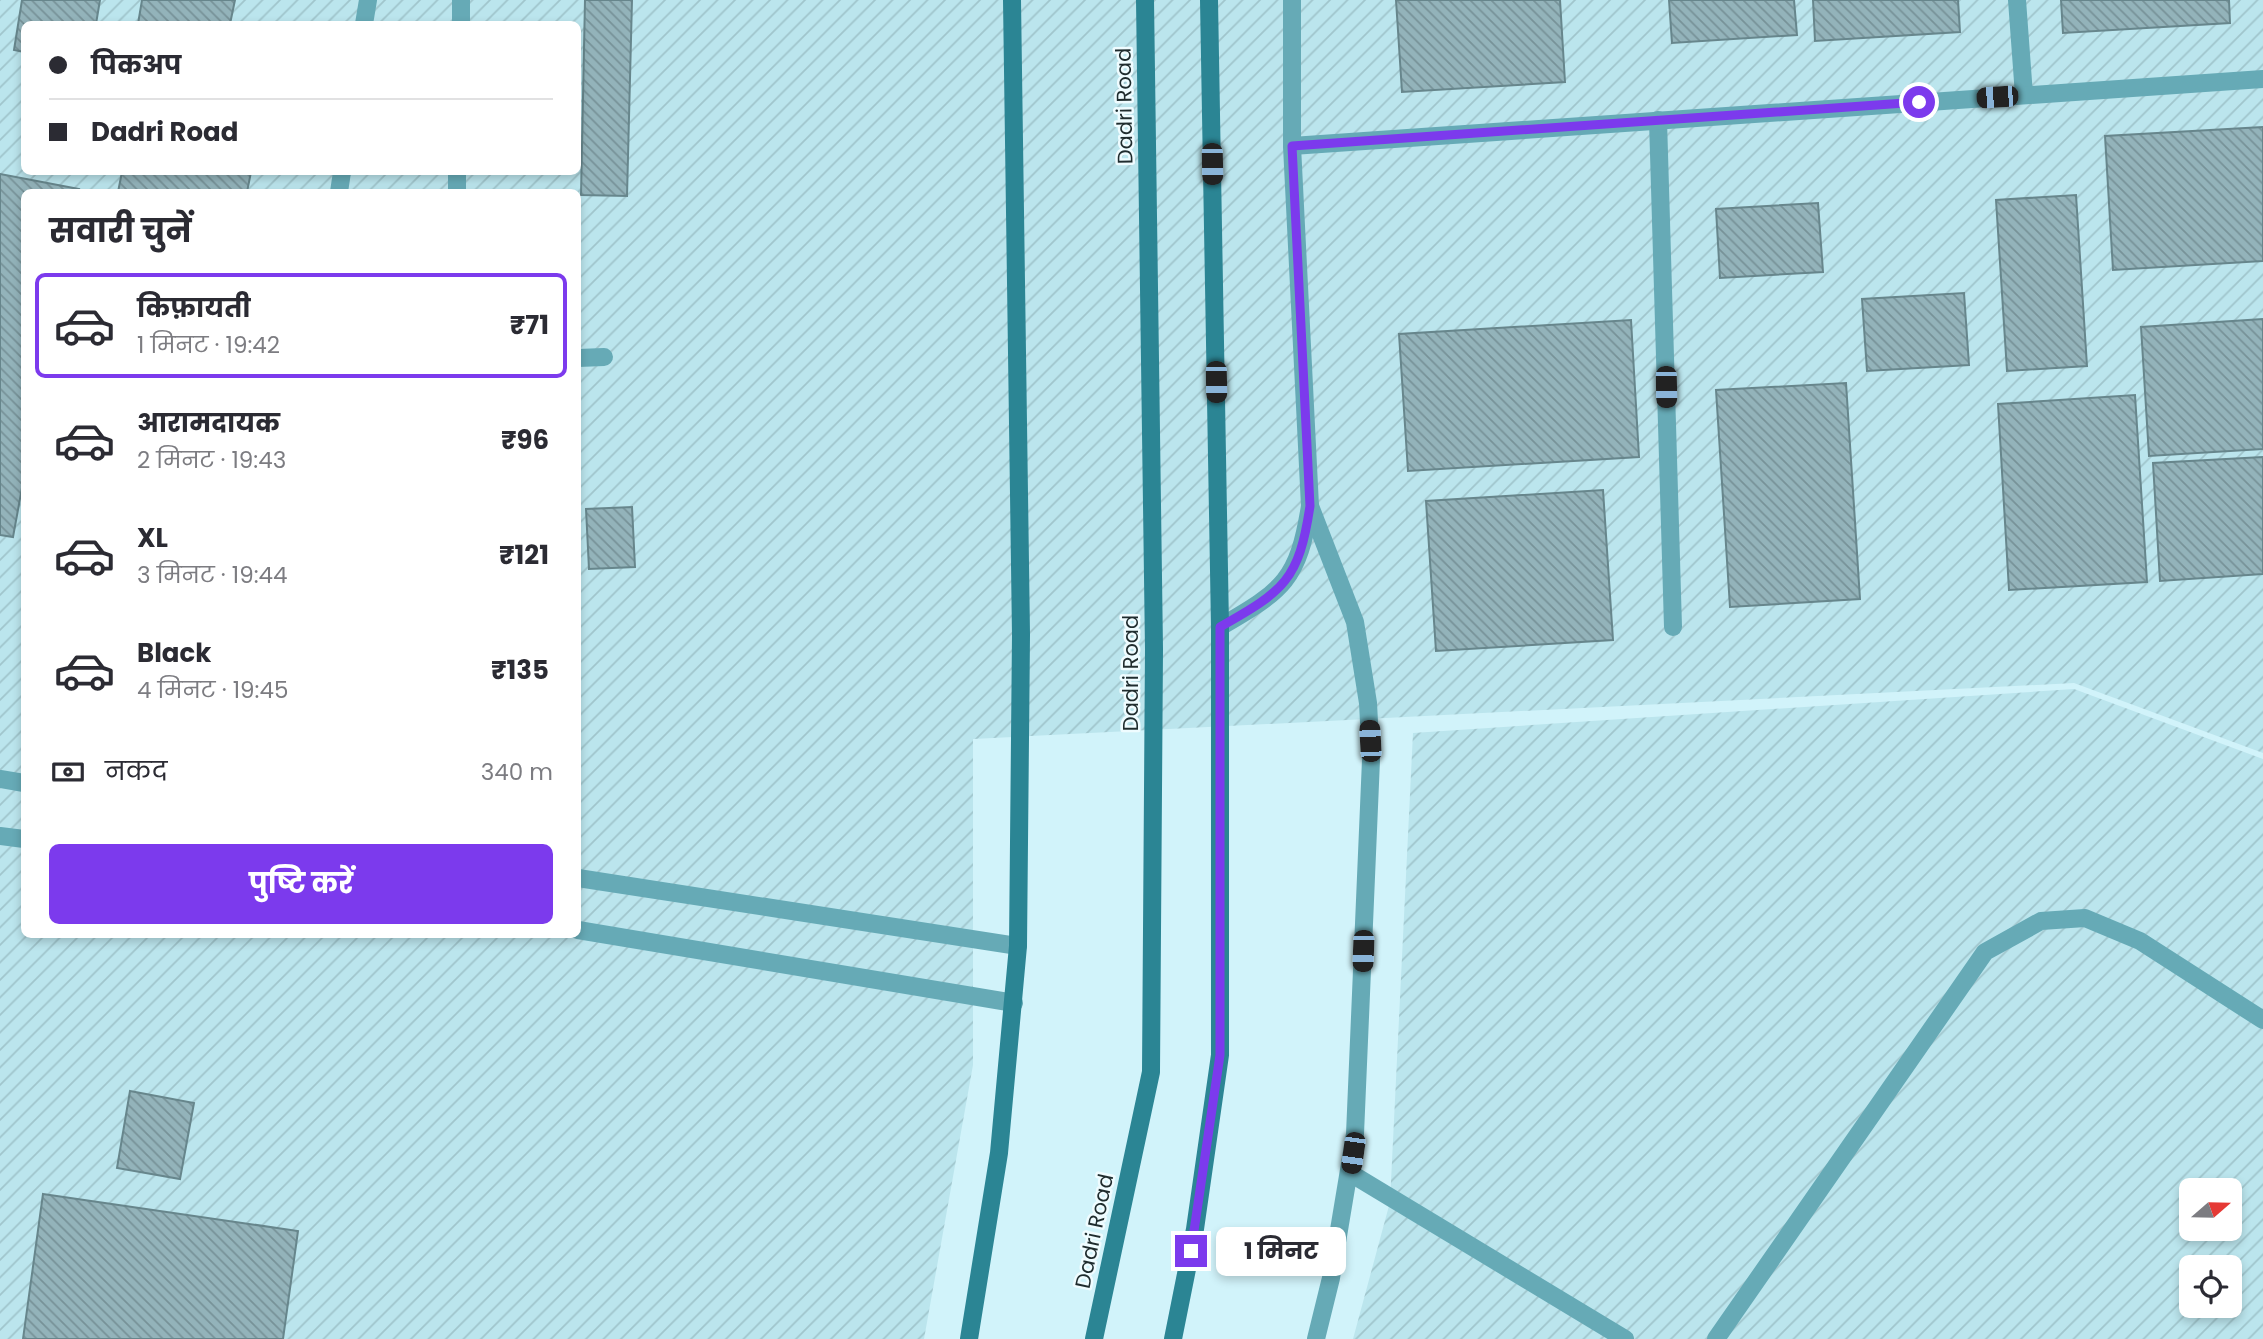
<!DOCTYPE html>
<html lang="hi">
<meta charset="utf-8">
<style>
body{margin:0;font-family:Poppins,"Noto Sans Devanagari",sans-serif;background:#f2f2f3;color:#2b2b33;height:100vh;display:flex;flex-direction:column;font-size:26px;white-space:nowrap}
*{box-sizing:border-box;margin:0}
p{font-size:23px;color:#7c7c81}
.icon{flex:none;width:38px;height:38px;fill:none;stroke:currentColor;stroke-width:2;stroke-linecap:round;stroke-linejoin:round}
.map{position:relative;flex:1;overflow:hidden}
.drawer{position:absolute;left:21px;top:189px;width:560px;height:749px;display:flex;flex-direction:column;background:#fff;border-radius:10px;box-shadow:0 4px 10px #0003}
.drawer>*{flex:none}
.hud{position:absolute;left:21px;top:21px;width:560px;height:154px;border-radius:10px;box-shadow:0 4px 10px #0003;display:grid;align-content:center;height:154px;padding:0 28px;background:#fff}
.needle{width:46px;rotate:70deg}
.fabs{position:absolute;left:2179px;top:1178px;display:grid;gap:14px}
.fabs a{display:grid;place-items:center;width:63px;height:63px;border-radius:10px;background:#fff;box-shadow:0 4px 10px #0003;font-size:35px}
.end{position:absolute;width:32px;height:32px;margin:-16px;border:9px solid #7c3aed;background:#fff;box-shadow:0 0 0 4px #fff}
.from{border-radius:50%}
.bubble{position:absolute;height:49px;border-radius:10px;background:#fff;box-shadow:0 4px 10px #0003;font-size:23px;font-weight:700;line-height:49px;text-align:center}
.car{position:absolute;width:21px;height:42px;margin:-21px -10px;border-radius:9px;box-shadow:0 0 5px 2px #0007;background:linear-gradient(#222 24%,#8ab4d8 0 40%,#222 0 76%,#8ab4d8 0 86%,#222 0)}
.hud b{display:flex;align-items:center;gap:24px;height:66px;font-size:26px}
.hud b+b{border-top:2px solid #e1e1e2}
.hud i{width:18px;height:18px;background:#2b2b33}
ul{padding:0;list-style:none}
li{display:flex;align-items:center;gap:21px;height:105px;margin:0 14px 10px;padding:0 14px;border:4px solid transparent;border-radius:10px}
li div{flex:1}
li b{display:block;font-size:26px}
li em{font-style:normal;font-weight:700}
li.selected{border-color:#7c3aed}
li>.icon{width:63px;height:63px;stroke-width:1.5}
h2{padding:0 28px;font-size:32px;line-height:84px}
.pay{display:flex;align-items:center;gap:18px;height:77px;padding:0 28px;font-size:26px}
.pay p{margin-inline-start:auto}
.primary-button{display:flex;gap:14px;margin-top:auto;padding:14px 28px}
.primary-button a{flex:1;height:80px;border-radius:10px;background:#7c3aed;color:#fff;font-size:28px;font-weight:700;line-height:80px;text-align:center}
.map>svg:first-child{display:block}
</style>
<div class="map">
<svg width="2263" height="1339" viewBox="0 0 2263 1339">
<defs>
<pattern id="industrial-furrows" width="10" height="10" patternUnits="userSpaceOnUse" patternTransform="scale(1.75)"><rect width="10" height="10" fill="#bbe5ed"/><path d="M-1 1l2-2M0 10L10 0M9 11l2-2" fill="none" stroke="#a0c5cc"/></pattern>
<pattern id="building-back-hatch" width="6" height="6" patternUnits="userSpaceOnUse" patternTransform="scale(1.75)"><rect width="6" height="6" fill="#93b3ba"/><path d="M-1 5l2 2M0 0l6 6M5-1l2 2" fill="none" stroke="#779298"/></pattern>
</defs>
<rect width="100%" height="100%" fill="#d1f3fa"/>
<g fill="url(#industrial-furrows)" fill-rule="evenodd">
<path d="M0 0H2263V753L2074 683 973 739V1065L924 1339H0ZM24 24H578V172H24ZM24 192H578V934H24Z"/>
<path d="M2074 689 2263 759V1339H1353L1390 1202 1413 733ZM2191 1190H2230V1228H2191ZM2191 1267H2230V1306H2191Z"/>
</g>
<g fill="url(#building-back-hatch)" stroke="#67868c" stroke-width="2">
<path d="M22 0H100L96 24H24V52L14 50Z"/>
<path d="M142 0H235L230 24H138Z"/>
<path d="M585 0H632L627 196 581 195Z"/>
<path d="M1396 0H1560L1565 82 1402 92Z"/>
<path d="M1669 0H1794L1797 35 1672 43Z"/>
<path d="M1813 0H1958L1960 32 1815 41Z"/>
<path d="M2061 0H2229L2230 23 2063 33Z"/>
<path d="M2263 127V261L2113 270 2105 136Z"/>
<path d="M122 172H251L247 192H118Z"/>
<path d="M0 174 79 189 78 192H24V477L13 537 0 535Z"/>
<path d="M2076 195 2087 366 2007 371 1996 200Z"/>
<path d="M1818 203 1823 272 1720 278 1716 209Z"/>
<path d="M1964 293 1969 365 1867 371 1862 299Z"/>
<path d="M2263 319V449L2149 456 2141 327Z"/>
<path d="M1631 320 1639 457 1408 471 1399 334Z"/>
<path d="M1846 383 1860 599 1730 607 1716 390Z"/>
<path d="M2135 395 2147 582 2009 590 1998 404Z"/>
<path d="M2263 457V574L2160 581 2153 463Z"/>
<path d="M1603 490 1613 640 1436 651 1426 501Z"/>
<path d="M632 507 635 567 589 569 586 509Z"/>
<path d="M130 1091 194 1103 180 1179 117 1168Z"/>
<path d="M43 1194 298 1231 283 1339H23Z"/>
</g>
<g fill="none" stroke-linecap="round" stroke-linejoin="round">
<g stroke="#66aab6" stroke-width="18">
<path d="M2017 0 2024 95"/>
<path d="M364 24 368 0"/>
<path d="M461 24V0"/>
<path d="M1658 120 1673 627"/>
<path d="M1292 146 2263 79"/>
<path d="M339 192 342 172"/>
<path d="M457 192V172"/>
<path d="M578 358 604 357"/>
<path d="M0 779 24 783"/>
<path d="M0 836 24 839"/>
<path d="M578 878 1018 946"/>
<path d="M578 930 1014 1003"/>
<path d="M1350 1173 1625 1339"/>
<path d="M1716 1339 1985 952 2041 921 2085 918 2140 941 2263 1020"/>
</g>
<g stroke="#66aab6" stroke-width="18">
<path d="M1310 506 1355 622 1368 703 1371 760 1355 1134 1331 1278 1316 1339"/>
<path d="M1220 627C1284 590 1298 580 1310 506L1292 146V0"/>
</g>
<g stroke="#2b8594" stroke-width="18">
<path d="M969 1339 999 1153 1018 946 1021 635 1012 0"/>
<path d="M1094 1339 1151 1072 1154 649 1145 0"/>
<path d="M1173 1339 1195 1229 1220 1055V627L1209 0"/>
</g>
</g>
<g fill="none" stroke-linecap="round" stroke-linejoin="round">
<path stroke="#7c3aed" stroke-width="9" d="M1191 1251 1220 1055V627C1284 591 1299 580 1310 506L1292 146 1919 102"/>
</g>
<g text-anchor="middle" dominant-baseline="central" stroke-width="5" stroke-linejoin="round" paint-order="stroke">
<g font-size="21" fill="#1f2c2e" stroke="#effcff">
<text transform="translate(1124 106) rotate(-91)">Dadri Road</text>
<text transform="translate(1130 673) rotate(-90)">Dadri Road</text>
<text transform="translate(1094 1231) rotate(-78)">Dadri Road</text>
</g>
</g>
</svg>
<div class="fabs">
<a><svg class="needle" viewBox="-14 -14 28 28"><path d="M0-13l5 13h-10z" fill="#e53935"/><path d="M0 13l5-13h-10z" fill="#7c7c81"/></svg></a>
<a><svg class="icon" aria-label="locate" viewBox="0 0 24 24"><circle cx="12" cy="12" r="6"/><path d="M12 2v4M12 18v4M2 12h4M18 12h4"/></svg></a>
</div>
<i class="end from" style="left:1919px;top:102px"></i>
<i class="end" style="left:1191px;top:1251px"></i>
<div class="bubble" style="left:1216px;top:1227px;width:130px">1 मिनट</div>
<i class="car" style="left:1997px;top:97px;rotate:266deg"></i>
<i class="car" style="left:1212px;top:164px;rotate:179deg"></i>
<i class="car" style="left:1216px;top:382px;rotate:179deg"></i>
<i class="car" style="left:1666px;top:387px;rotate:179deg"></i>
<i class="car" style="left:1370px;top:741px;rotate:357deg"></i>
<i class="car" style="left:1363px;top:951px;rotate:182deg"></i>
<i class="car" style="left:1353px;top:1153px;rotate:188deg"></i>
<div class="hud">
<b><i class="from"></i>पिकअप</b>
<b><i></i>Dadri Road</b>
</div>
<section class="drawer">
<h2>सवारी चुनें</h2>
<ul>
<li class="selected"><svg class="icon" aria-label="car" viewBox="0 0 24 24"><path d="M5 17H2v-5l4-1 3-4h7l3 4 3 1v5h-3M9 17h6M6 11h13"/><circle cx="7" cy="17" r="2"/><circle cx="17" cy="17" r="2"/></svg><div><b>किफ़ायती</b><p>1 मिनट · 19:42</p></div><em>₹71</em></li>
<li><svg class="icon" aria-label="car" viewBox="0 0 24 24"><path d="M5 17H2v-5l4-1 3-4h7l3 4 3 1v5h-3M9 17h6M6 11h13"/><circle cx="7" cy="17" r="2"/><circle cx="17" cy="17" r="2"/></svg><div><b>आरामदायक</b><p>2 मिनट · 19:43</p></div><em>₹96</em></li>
<li><svg class="icon" aria-label="car" viewBox="0 0 24 24"><path d="M5 17H2v-5l4-1 3-4h7l3 4 3 1v5h-3M9 17h6M6 11h13"/><circle cx="7" cy="17" r="2"/><circle cx="17" cy="17" r="2"/></svg><div><b>XL</b><p>3 मिनट · 19:44</p></div><em>₹121</em></li>
<li><svg class="icon" aria-label="car" viewBox="0 0 24 24"><path d="M5 17H2v-5l4-1 3-4h7l3 4 3 1v5h-3M9 17h6M6 11h13"/><circle cx="7" cy="17" r="2"/><circle cx="17" cy="17" r="2"/></svg><div><b>Black</b><p>4 मिनट · 19:45</p></div><em>₹135</em></li>
</ul>
<div class="pay"><svg class="icon" aria-label="cash" viewBox="0 0 24 24"><path d="M3 7h18v10H3z"/><circle cx="12" cy="12" r="2"/></svg>नकद<p>340 m</p></div>
<div class="primary-button"><a>पुष्टि करें</a></div>
</section>
</div>
